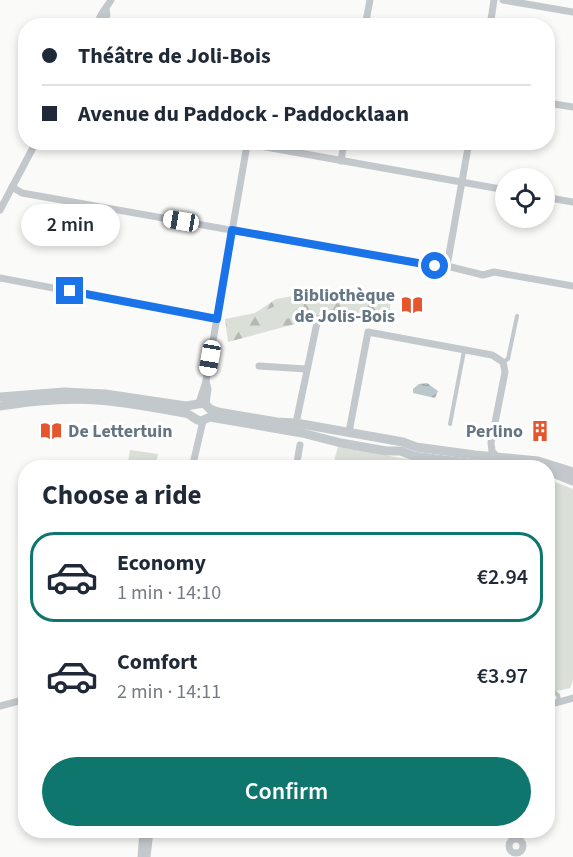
<!DOCTYPE html>
<meta charset="utf-8">
<style>
body{margin:0;font-family:"Source Sans 3",sans-serif;background:#f2f2f3;color:#1f2937;height:100vh;display:flex;flex-direction:column;font-size:22px;white-space:nowrap}
*{box-sizing:border-box;margin:0}
p{font-size:20px;color:#747a83}
.icon{flex:none;width:33px;height:33px;fill:none;stroke:currentColor;stroke-width:2;stroke-linecap:round;stroke-linejoin:round}
.map{position:relative;flex:1;overflow:hidden}
.side{position:absolute;left:18px;top:460px;width:537px;height:378px;display:flex;flex-direction:column;background:#fff;border-radius:24px;box-shadow:0 3px 9px #0003}
.side>*{flex:none}
.banner{position:absolute;left:18px;top:18px;width:537px;height:132px;border-radius:24px;box-shadow:0 3px 9px #0003;display:grid;align-content:center;height:132px;padding:0 24px;background:#fff}
.controls{position:absolute;left:495px;top:168px;display:grid;gap:12px}
.controls a{display:grid;place-items:center;width:60px;height:60px;border-radius:50%;background:#fff;box-shadow:0 3px 9px #0003;font-size:30px}
.end{position:absolute;width:27px;height:27px;margin:-14px;border:8px solid #1a73e8;background:#fff;box-shadow:0 0 0 3px #fff}
.from{border-radius:50%}
.bubble{position:absolute;height:42px;border-radius:21px;background:#fff;box-shadow:0 3px 9px #0003;font-size:20px;font-weight:600;line-height:42px;text-align:center}
.car{position:absolute;width:18px;height:36px;margin:-18px -9px;border-radius:8px;box-shadow:0 0 4px 2px #0007;background:linear-gradient(#fff 24%,#345 0 40%,#fff 0 76%,#345 0 86%,#fff 0)}
.banner b{display:flex;align-items:center;gap:21px;height:57px;font-size:22px}
.banner b+b{border-top:2px solid #e0e1e3}
.banner i{width:15px;height:15px;background:#1f2937}
ul{padding:0;list-style:none}
li{display:flex;align-items:center;gap:18px;height:90px;margin:0 12px 9px;padding:0 12px;border:3px solid transparent;border-radius:24px}
li div{flex:1}
li b{display:block;font-size:22px}
li em{font-style:normal;font-weight:600}
li.active{border-color:#0f766e}
li>.icon{width:54px;height:54px;stroke-width:1.5}
h2{padding:0 24px;font-size:27px;line-height:72px}
.primary-button{display:flex;gap:12px;margin-top:auto;padding:12px 24px}
.primary-button a{flex:1;height:69px;border-radius:36px;background:#0f766e;color:#fff;font-size:24px;font-weight:600;line-height:69px;text-align:center}
.map>svg:first-child{display:block}
</style>
<div class="map">
<svg width="573" height="857" viewBox="0 0 573 857">
<defs>
<pattern id="forest-firs" width="22" height="20" patternUnits="userSpaceOnUse" patternTransform="scale(1.5)"><rect width="22" height="20" fill="#dadfd7"/><path d="M5 1l3.5 6h-7zM16 11l3.5 6h-7z" fill="#b4b9b4"/></pattern>
<pattern id="water-waves" width="16" height="10" patternUnits="userSpaceOnUse" patternTransform="scale(1.5)"><rect width="16" height="10" fill="#bbc7cb"/><path d="M0 5q4-4 8 0t8 0" fill="none" stroke="#9ca6aa"/></pattern>
</defs>
<rect width="100%" height="100%" fill="#fafaf8"/>
<path fill="url(#forest-firs)" d="M317 292 391 301 388 320 354 312 322 311 310 320 228 342 225 319 255 313 276 299Z"/>
<g fill="#dadfd7">
<path d="M305 299 302 314 264 326 258 313 281 304Z"/>
<path d="M338 447 458 468H332Z"/>
<path d="M130 450 158 454 155 468H127Z"/>
<path d="M548 479 573 489V680L570 688 548 693Z"/>
</g>
<path fill="url(#water-waves)" d="M427 383 438 391 435 398 413 393V389L419 384Z"/>
<g fill="none" stroke-linecap="round" stroke-linejoin="round">
<g stroke="#c3c8cc" stroke-width="4">
<path d="M503 362 508 359 517 316"/>
<path d="M450 424 464 351"/>
<path d="M548 693 553 691 558 695 559 701"/>
</g>
<g stroke="#c3c8cc" stroke-width="7">
<path d="M503 0 573 12"/>
<path d="M97 26C99 14 106 9 111 0"/>
<path d="M102 26C107 21 108 16 106 9"/>
<path d="M365 26 370 0"/>
<path d="M490 26 494 0"/>
<path d="M548 103 573 107"/>
<path d="M238 142 506 190"/>
<path d="M341 161 344 142"/>
<path d="M12 187 22 193 411 262 447 266 483 275 494 272 573 286"/>
<path d="M544 197 573 202"/>
<path d="M0 210 36 142"/>
<path d="M447 266 469 142"/>
<path d="M0 278 217 319"/>
<path d="M259 366 306 369"/>
<path d="M206 381 208 389 206 404"/>
<path d="M199 403 206 381 247 145"/>
<path d="M296 423 318 318"/>
<path d="M349 432 368 332 492 355 503 362 505 372 491 443 492 451 497 457"/>
<path d="M192 468 203 421"/>
<path d="M296 468 300 445"/>
<path d="M548 705 573 698"/>
<path d="M0 706 26 699"/>
<circle cx="516" cy="846" r="7"/>
<path d="M141 857 143 831"/>
<path d="M147 857 150 831"/>
</g>
<g stroke="#c3c8cc" stroke-width="9">
<path d="M0 397 64 392 105 394 186 406 204 403 210 409 218 412 277 422 296 423 403 442 416 447 475 455 538 461 573 472"/>
<path d="M0 406C31 401 66 398 97 400 127 402 156 408 185 413 193 415 194 420 201 421L210 417 302 433 341 443 386 451H401L413 456 506 468"/>
<path d="M517 468H524"/>
<path d="M548 471 573 481"/>
</g>
</g>
<g fill="none" stroke-linecap="round" stroke-linejoin="round">
<path stroke="#1a73e8" stroke-width="8" d="M70 291 217 319 232 230 435 266"/>
</g>
<defs>
<symbol id="library-bare" viewBox="-9 -9 18 18"><path d="M-6-4Q-3-5.5-.7-3.5V5Q-3 3-6 4ZM6-4Q3-5.5 .7-3.5V5Q3 3 6 4Z" fill="#e4572e" stroke="#fff" stroke-width="2.5" paint-order="stroke"/></symbol>
<symbol id="building-bare" viewBox="-9 -9 18 18"><path d="M-4-6H4V6H1V3H-1V6H-4ZM-2.5-4.3h1.7v1.8h-1.7ZM.8-4.3h1.7v1.8H.8ZM-2.5-1h1.7V.8h-1.7ZM.8-1h1.7V.8H.8Z" fill="#e4572e" stroke="#fff" stroke-width="2.5" paint-order="stroke"/></symbol>
</defs>
<g fill-rule="evenodd">
<use href="#library-bare" x="397" y="290" width="30" height="30"/>
<use href="#library-bare" x="36" y="416" width="30" height="30"/>
<use href="#building-bare" x="525" y="416" width="30" height="30"/>
</g>
<g text-anchor="middle" dominant-baseline="central" stroke-width="6" stroke-linejoin="round" paint-order="stroke">
<g font-size="18" font-weight="bold" fill="#657683" stroke="#fff" text-anchor="end">
<text x="395" y="295">Bibliothèque<tspan x="395" dy="21">de Jolis-Bois</tspan></text>
<text x="68" y="431" text-anchor="start">De Lettertuin</text>
<text x="523" y="431">Perlino</text>
</g>
</g>
</svg>
<div class="controls">
<a><svg class="icon" aria-label="locate" viewBox="0 0 24 24"><circle cx="12" cy="12" r="6"/><path d="M12 2v4M12 18v4M2 12h4M18 12h4"/></svg></a>
</div>
<i class="end from" style="left:435px;top:266px"></i>
<i class="end" style="left:70px;top:291px"></i>
<div class="bubble" style="left:21px;top:204px;width:99px">2 min</div>
<i class="car" style="left:181px;top:221px;rotate:280deg"></i>
<i class="car" style="left:210px;top:358px;rotate:190deg"></i>
<div class="banner">
<b><i class="from"></i>Théâtre de Joli-Bois</b>
<b><i></i>Avenue du Paddock - Paddocklaan</b>
</div>
<section class="side">
<h2>Choose a ride</h2>
<ul>
<li class="active"><svg class="icon" aria-label="car" viewBox="0 0 24 24"><path d="M5 17H2v-5l4-1 3-4h7l3 4 3 1v5h-3M9 17h6M6 11h13"/><circle cx="7" cy="17" r="2"/><circle cx="17" cy="17" r="2"/></svg><div><b>Economy</b><p>1 min · 14:10</p></div><em>€2.94</em></li>
<li><svg class="icon" aria-label="car" viewBox="0 0 24 24"><path d="M5 17H2v-5l4-1 3-4h7l3 4 3 1v5h-3M9 17h6M6 11h13"/><circle cx="7" cy="17" r="2"/><circle cx="17" cy="17" r="2"/></svg><div><b>Comfort</b><p>2 min · 14:11</p></div><em>€3.97</em></li>
</ul>
<div class="primary-button"><a>Confirm</a></div>
</section>
</div>
